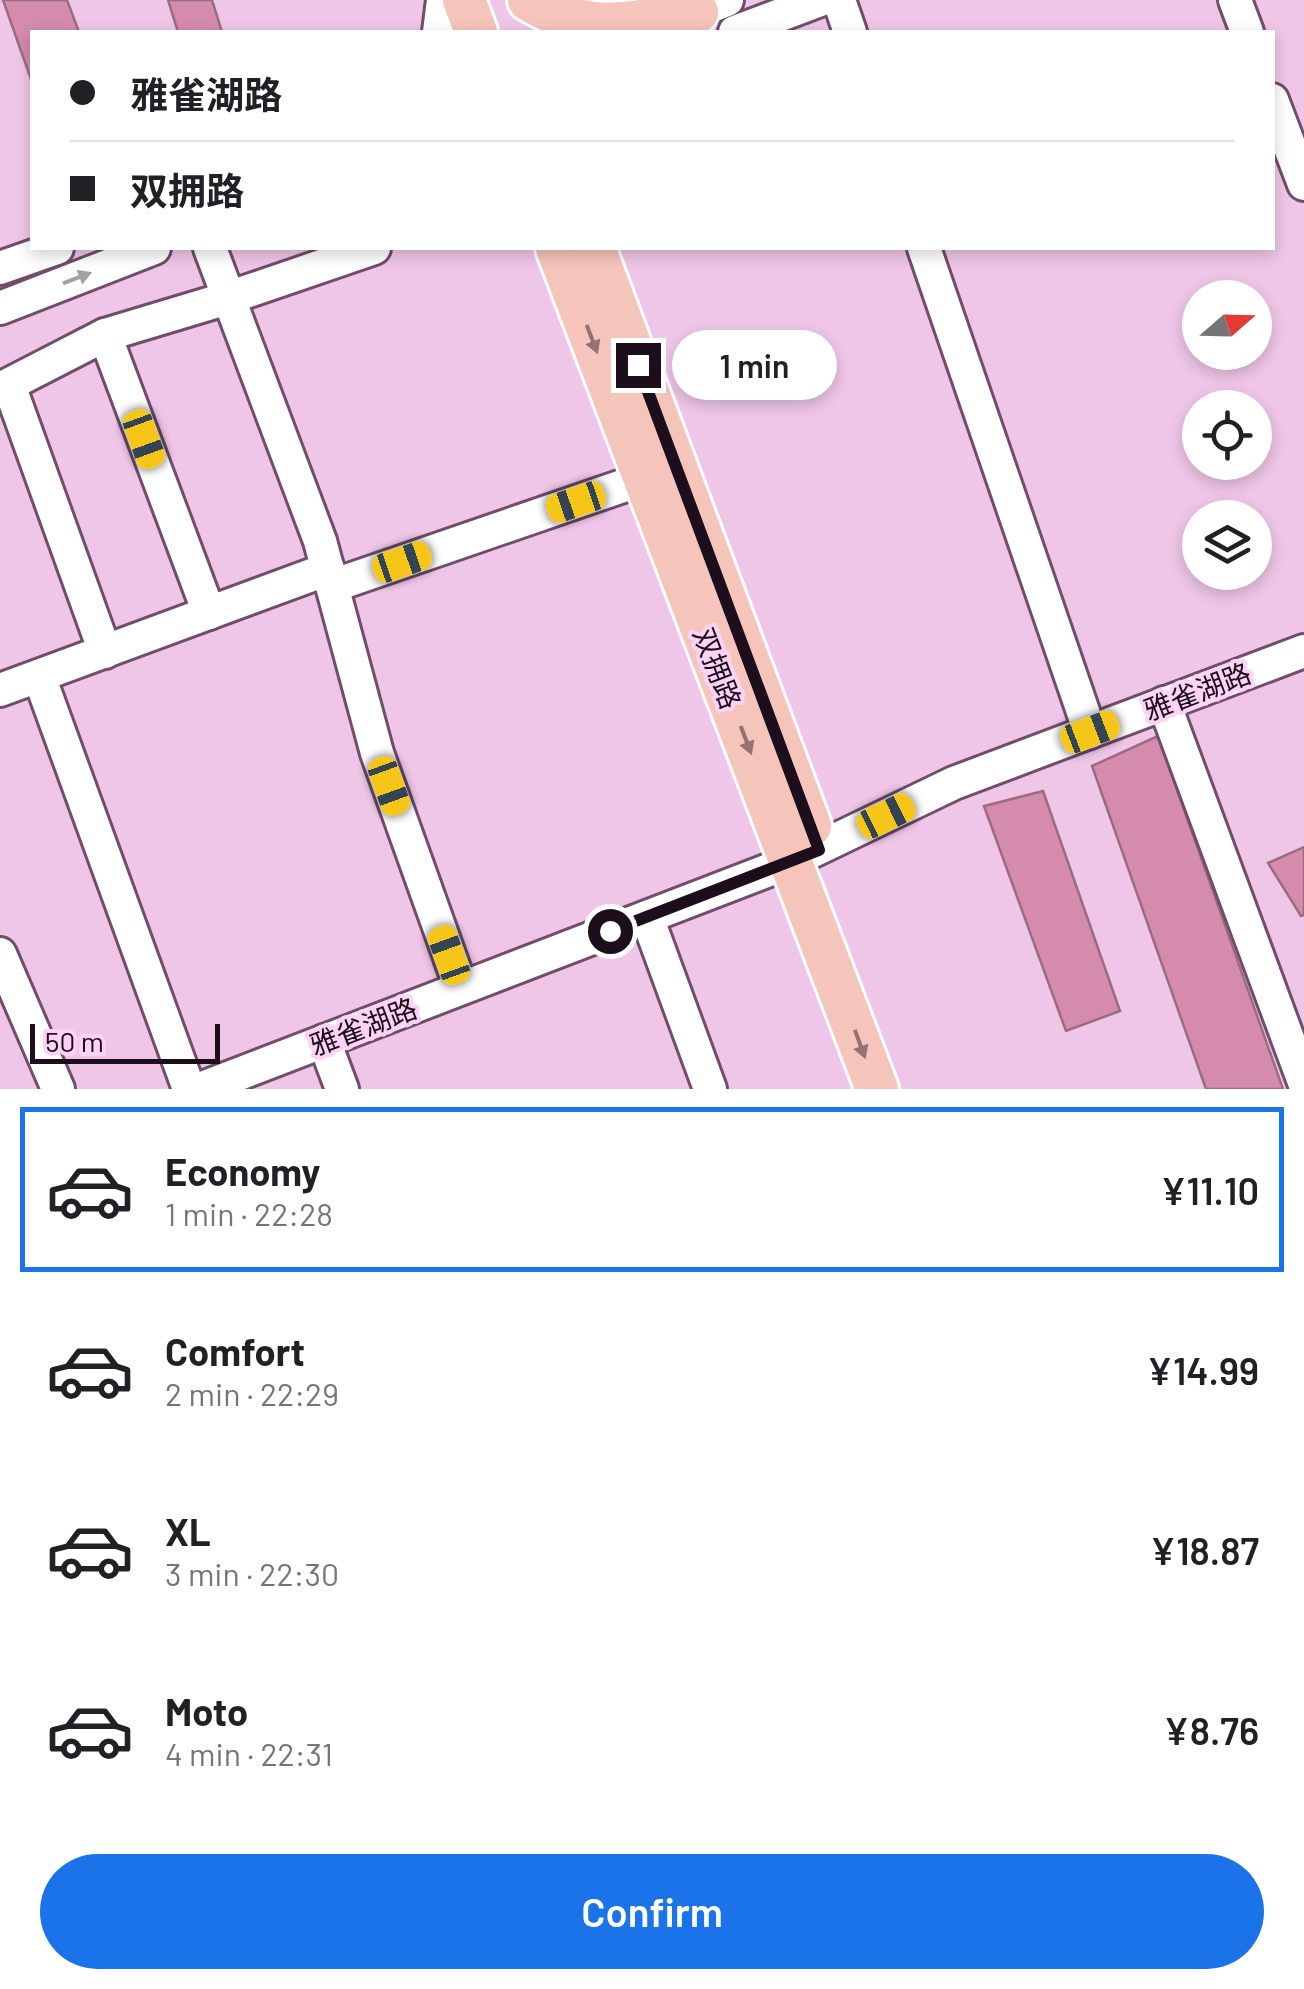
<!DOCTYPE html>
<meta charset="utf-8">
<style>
body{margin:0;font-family:Barlow,"Noto Sans SC",sans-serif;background:#f2f2f2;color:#202124;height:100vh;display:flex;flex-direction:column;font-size:38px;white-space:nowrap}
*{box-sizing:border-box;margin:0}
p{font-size:32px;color:#757577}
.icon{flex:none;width:55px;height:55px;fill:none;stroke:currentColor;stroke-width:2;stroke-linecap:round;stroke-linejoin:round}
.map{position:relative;height:1089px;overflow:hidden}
.drawer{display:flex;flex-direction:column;background:#fff;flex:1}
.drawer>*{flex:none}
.hud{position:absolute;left:30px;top:30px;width:1245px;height:220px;border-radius:0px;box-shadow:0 5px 15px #0003;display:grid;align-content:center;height:220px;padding:0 40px;background:#fff}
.needle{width:65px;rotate:70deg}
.buttons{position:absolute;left:1182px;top:280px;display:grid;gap:20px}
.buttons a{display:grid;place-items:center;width:90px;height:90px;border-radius:50%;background:#fff;box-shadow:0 5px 15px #0003;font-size:50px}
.scale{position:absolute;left:30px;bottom:25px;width:190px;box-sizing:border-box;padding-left:10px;border:5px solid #1c0e1b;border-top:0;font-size:28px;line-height:35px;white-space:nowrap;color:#1c0e1b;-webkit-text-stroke:8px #fcd3f5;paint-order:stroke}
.end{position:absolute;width:45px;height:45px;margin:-22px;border:12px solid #1c0e1b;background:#fff;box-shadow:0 0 0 5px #fff}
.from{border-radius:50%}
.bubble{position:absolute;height:70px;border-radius:35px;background:#fff;box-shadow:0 5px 15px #0003;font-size:32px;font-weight:600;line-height:70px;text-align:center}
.car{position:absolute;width:30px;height:60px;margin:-30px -15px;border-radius:12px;box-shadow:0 0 8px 2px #0007;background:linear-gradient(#f5c518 24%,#345 0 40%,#f5c518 0 76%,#345 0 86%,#f5c518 0)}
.hud b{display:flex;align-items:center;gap:35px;height:95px;font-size:38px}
.hud b+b{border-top:2px solid #e0e0e0}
.hud i{width:25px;height:25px;background:#202124}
ul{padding:18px 0 0;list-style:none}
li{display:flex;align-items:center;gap:30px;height:165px;margin:0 20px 15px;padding:0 20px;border:5px solid transparent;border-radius:0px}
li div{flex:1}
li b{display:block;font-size:38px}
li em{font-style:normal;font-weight:600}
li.on{border-color:#1a73e8}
li>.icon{width:90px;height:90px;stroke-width:1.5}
.primary-button{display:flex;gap:20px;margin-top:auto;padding:20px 40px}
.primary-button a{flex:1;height:115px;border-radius:60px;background:#1a73e8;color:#fff;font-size:40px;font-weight:600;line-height:115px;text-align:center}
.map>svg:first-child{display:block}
</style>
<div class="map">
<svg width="1304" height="1089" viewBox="0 0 1304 1089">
<rect width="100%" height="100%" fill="#efc6e8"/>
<g fill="#d58bac" stroke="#9a6c80" stroke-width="2.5">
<path d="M3 0H67L79 32H32V82Z"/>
<path d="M168 0H212L222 32H178Z"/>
<path d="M1158 736 1283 1089H1206L1092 766Z"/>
<path d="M1043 791 1120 1011 1066 1031 984 806Z"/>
<path d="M1304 847V915L1301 916 1268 863Z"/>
</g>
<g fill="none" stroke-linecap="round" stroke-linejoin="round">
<defs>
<g id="minor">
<path d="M839 0 850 32"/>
<path d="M1235 0 1247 32"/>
<path d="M675 21 727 0"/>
<path d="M439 32 443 0"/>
<path d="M735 32 820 0"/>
<path d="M1272 100 1304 184"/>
<path d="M210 248 320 541 377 753 461 988"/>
<path d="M924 248 1090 732"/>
<path d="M0 268 57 248"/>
<path d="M0 308 154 248"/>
<path d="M105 335 209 613"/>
<path d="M9 385 105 652"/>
<path d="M0 389 105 335 228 298 374 248"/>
<path d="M332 586 646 478"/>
<path d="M39 676 189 1089"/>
<path d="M0 690 328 569"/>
<path d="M1164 703 1304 1082"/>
<path d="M647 917 710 1089"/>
<path d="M0 954 58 1089"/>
<path d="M324 1041 342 1089"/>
<path d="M200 1089 792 861 954 783 1304 651"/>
</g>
<g id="major">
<path d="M464 0 476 32"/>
<path d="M529 0C591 37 629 22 697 12"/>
<path d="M557 248 877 1089"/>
<path d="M594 248 810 826"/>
</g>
</defs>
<use href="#minor" stroke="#704d6b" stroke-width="38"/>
<use href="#major" stroke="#fff" stroke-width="48"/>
<use href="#minor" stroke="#fff" stroke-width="32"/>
<use href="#major" stroke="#f5c4bb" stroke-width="42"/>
</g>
<defs><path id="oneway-solid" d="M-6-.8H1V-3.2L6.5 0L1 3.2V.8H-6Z" transform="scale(2.5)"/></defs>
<use fill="#a49fa4" href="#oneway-solid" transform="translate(77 278) rotate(-21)"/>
<g fill="#937273">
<use href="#oneway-solid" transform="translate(592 339) rotate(69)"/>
<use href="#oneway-solid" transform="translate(746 740) rotate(69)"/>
<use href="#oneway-solid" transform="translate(860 1044) rotate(70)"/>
</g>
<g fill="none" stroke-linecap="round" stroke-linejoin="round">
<path stroke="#1c0e1b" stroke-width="12" d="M610 931 819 850 638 365"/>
</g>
<g text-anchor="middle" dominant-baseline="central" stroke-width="8" stroke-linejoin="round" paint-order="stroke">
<g font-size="28" fill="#1c0e1b" stroke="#fcd3f5">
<text transform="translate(718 668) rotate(69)">双拥路</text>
<text transform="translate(1197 691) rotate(-21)">雅雀湖路</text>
<text transform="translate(363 1026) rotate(-21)">雅雀湖路</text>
</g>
</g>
</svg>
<div class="buttons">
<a><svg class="needle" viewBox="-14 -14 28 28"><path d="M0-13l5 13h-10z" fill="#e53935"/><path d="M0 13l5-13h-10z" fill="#757577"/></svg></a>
<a><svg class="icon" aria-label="locate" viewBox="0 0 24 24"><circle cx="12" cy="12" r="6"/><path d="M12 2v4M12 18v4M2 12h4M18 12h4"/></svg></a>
<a><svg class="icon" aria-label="layers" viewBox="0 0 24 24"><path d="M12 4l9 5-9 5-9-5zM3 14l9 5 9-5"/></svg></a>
</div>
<div class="scale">50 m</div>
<i class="end from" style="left:610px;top:931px"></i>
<i class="end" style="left:638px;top:365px"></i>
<div class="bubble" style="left:672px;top:330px;width:165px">1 min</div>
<i class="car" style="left:144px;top:439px;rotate:160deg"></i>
<i class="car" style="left:576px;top:502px;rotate:251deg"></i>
<i class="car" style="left:402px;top:562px;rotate:71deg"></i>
<i class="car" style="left:1090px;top:732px;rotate:69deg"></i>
<i class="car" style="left:389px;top:786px;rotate:160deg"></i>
<i class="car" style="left:886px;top:816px;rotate:64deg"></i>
<i class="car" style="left:449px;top:955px;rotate:340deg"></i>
<div class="hud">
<b><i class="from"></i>雅雀湖路</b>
<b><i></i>双拥路</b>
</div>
</div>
<section class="drawer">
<ul>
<li class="on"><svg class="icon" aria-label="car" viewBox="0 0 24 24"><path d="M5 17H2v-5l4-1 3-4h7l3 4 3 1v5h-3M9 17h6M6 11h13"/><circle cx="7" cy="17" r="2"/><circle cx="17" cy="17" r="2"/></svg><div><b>Economy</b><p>1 min · 22:28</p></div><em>¥11.10</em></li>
<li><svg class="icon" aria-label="car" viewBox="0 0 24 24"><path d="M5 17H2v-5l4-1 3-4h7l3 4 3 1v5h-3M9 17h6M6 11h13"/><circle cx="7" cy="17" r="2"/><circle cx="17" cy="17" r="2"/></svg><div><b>Comfort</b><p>2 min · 22:29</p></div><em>¥14.99</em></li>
<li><svg class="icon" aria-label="car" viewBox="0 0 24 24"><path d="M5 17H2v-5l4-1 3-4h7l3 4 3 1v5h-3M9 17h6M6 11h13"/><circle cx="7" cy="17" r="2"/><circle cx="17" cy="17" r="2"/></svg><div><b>XL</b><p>3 min · 22:30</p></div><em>¥18.87</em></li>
<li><svg class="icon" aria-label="car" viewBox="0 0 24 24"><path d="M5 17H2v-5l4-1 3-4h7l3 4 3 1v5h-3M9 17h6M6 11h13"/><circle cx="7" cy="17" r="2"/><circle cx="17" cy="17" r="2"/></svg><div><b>Moto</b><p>4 min · 22:31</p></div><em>¥8.76</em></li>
</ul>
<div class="primary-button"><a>Confirm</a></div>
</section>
